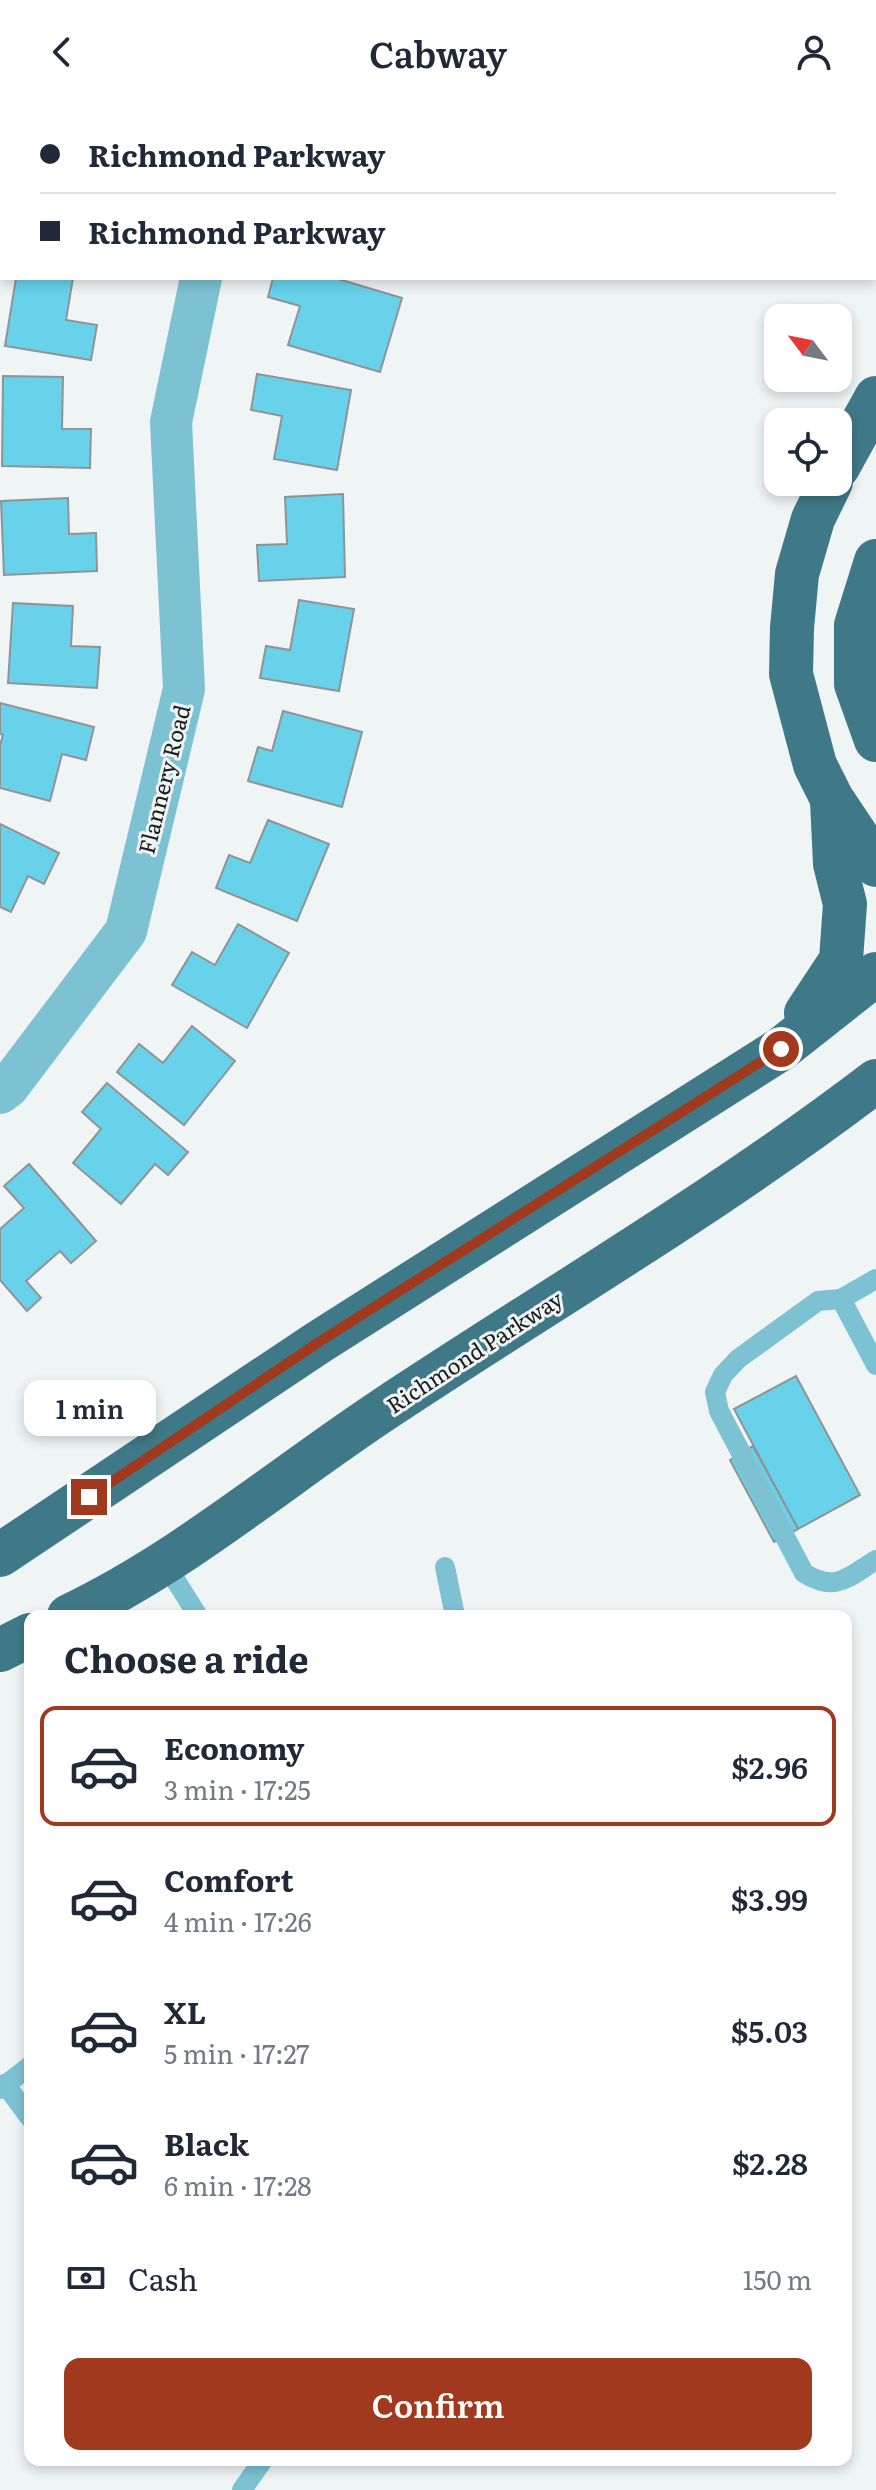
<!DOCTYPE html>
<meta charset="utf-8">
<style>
body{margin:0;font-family:Literata,serif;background:#f6f6f7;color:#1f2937;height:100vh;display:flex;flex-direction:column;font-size:30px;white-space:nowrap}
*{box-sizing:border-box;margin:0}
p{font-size:26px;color:#747a83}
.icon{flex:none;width:44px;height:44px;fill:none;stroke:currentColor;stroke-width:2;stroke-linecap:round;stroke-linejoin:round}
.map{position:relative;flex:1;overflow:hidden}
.drawer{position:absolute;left:24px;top:1506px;width:828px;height:856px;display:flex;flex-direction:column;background:#fff;border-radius:16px;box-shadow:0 4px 12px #0003}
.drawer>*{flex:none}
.banner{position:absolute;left:0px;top:0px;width:876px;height:176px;box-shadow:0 4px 12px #0003;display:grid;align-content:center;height:176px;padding:0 40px;background:#fff}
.needle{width:52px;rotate:302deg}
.tools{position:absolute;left:764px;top:200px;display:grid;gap:16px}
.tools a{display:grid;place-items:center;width:88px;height:88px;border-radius:16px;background:#fff;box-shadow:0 4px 12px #0003;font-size:40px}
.end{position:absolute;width:36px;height:36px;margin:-18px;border:10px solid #a1391e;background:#fff;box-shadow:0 0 0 4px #fff}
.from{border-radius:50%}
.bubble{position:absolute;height:56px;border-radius:16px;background:#fff;box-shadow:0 4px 12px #0003;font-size:26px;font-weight:600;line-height:56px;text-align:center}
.banner b{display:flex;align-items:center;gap:28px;height:76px;font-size:30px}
.banner b+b{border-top:2px solid #e0e1e3}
.banner i{width:20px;height:20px;background:#1f2937}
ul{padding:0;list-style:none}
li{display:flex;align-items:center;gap:24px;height:120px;margin:0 16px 12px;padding:0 24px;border:4px solid transparent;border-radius:16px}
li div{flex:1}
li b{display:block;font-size:30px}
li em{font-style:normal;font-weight:600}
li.on{border-color:#a1391e}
li>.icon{width:72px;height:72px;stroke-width:1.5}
h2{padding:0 40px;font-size:36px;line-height:96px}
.pay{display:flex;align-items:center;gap:20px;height:88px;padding:0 40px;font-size:30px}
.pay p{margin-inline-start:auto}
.cta{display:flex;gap:16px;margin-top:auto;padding:16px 40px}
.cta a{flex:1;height:92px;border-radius:16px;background:#a1391e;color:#fff;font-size:32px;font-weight:600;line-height:92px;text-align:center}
header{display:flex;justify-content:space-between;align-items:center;height:104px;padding:0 40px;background:#fff;font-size:36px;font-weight:600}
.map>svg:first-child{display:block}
</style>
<header><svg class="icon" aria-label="back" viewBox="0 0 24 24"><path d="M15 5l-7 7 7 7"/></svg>Cabway<svg class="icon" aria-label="person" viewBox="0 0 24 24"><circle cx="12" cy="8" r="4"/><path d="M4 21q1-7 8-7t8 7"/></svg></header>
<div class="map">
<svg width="876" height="2386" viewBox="0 0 876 2386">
<rect width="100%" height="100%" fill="#eff4f5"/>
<g fill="#69d2eb" stroke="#909495" stroke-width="2">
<path d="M41 0H86L95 1 41 2Z"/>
<path d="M0 39H2L0 103Z"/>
<path d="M16 174H73L66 216 97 221 91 256 5 242Z"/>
<path d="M273 174H335L402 194 380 268 288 241 300 202 268 193Z"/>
<path d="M257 270 351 286 337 366 274 355 282 312 251 306Z"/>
<path d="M3 272 63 273 62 325H91L90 364 2 362Z"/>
<path d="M343 390 345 473 259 477 257 441 287 440 285 393Z"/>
<path d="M68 394 69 430 96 429 97 467 4 471 1 397Z"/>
<path d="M299 496 354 505 339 587 260 574 266 542 290 546Z"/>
<path d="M13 499 73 502 71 542 100 543 97 584 8 579Z"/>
<path d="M0 599 94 623 86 656 62 650 50 697 0 684V641L3 631 0 630Z"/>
<path d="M283 607 362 628 342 703 248 677 258 643 272 647Z"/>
<path d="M268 716 329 740 297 817 216 784 229 751 250 759Z"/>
<path d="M0 720 59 749 44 780 28 772 11 808 0 803Z"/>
<path d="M238 820 289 849 247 924 172 881 192 848 215 861Z"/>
<path d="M192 922 235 957 184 1021 117 968 139 940 163 959Z"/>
<path d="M107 979 188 1048 168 1071 155 1060 121 1100 73 1059 101 1025 82 1008Z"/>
<path d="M29 1060 96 1137 71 1159 60 1147 26 1177 41 1194 27 1207 0 1176V1125L24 1104 4 1082Z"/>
<path d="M796 1272 860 1391 798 1425 734 1305Z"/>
<path d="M753 1342 798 1425 774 1438 730 1356Z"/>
</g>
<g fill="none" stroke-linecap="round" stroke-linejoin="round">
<g stroke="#7dc2d3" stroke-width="20">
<path d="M876 1175 841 1195 876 1261"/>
<path d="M841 1195 818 1197 738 1255 723 1271 715 1288 719 1307 804 1469C836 1489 848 1473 876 1456"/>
<path d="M164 1458 198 1512"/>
<path d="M445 1463 455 1512"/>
<path d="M5 1980 30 2014"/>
<path d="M0 1985 30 1962"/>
<path d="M242 2386 263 2356"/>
</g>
<g stroke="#7dc2d3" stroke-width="42">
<path d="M236 2 237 0"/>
<path d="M0 989 8 983 126 827 184 585 171 318 201 174"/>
</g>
<g stroke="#3f7988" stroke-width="44">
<path d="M838 363 876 294"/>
<path d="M831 378 813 415 797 470 792 524 791 570 815 661 832 695 876 761"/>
<path d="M876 457 856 521V580L876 636"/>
<path d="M806 909 841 856 845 800 835 760 832 697"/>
<path d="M0 1451 319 1238 781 945 876 870"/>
<path d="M69 1512C182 1458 279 1375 383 1306 547 1197 719 1097 876 977"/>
<path d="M0 1546 30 1531"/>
</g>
</g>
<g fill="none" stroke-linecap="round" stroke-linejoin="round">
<path stroke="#a1391e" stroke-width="10" d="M89 1393 319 1238 781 945"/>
</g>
<g text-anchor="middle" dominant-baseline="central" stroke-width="6" stroke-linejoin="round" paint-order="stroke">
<g font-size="22" fill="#1a1c1c" stroke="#eff4f5">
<text transform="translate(163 675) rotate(-76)">Flannery Road</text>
<text transform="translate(474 1247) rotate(-33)">Richmond Parkway</text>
</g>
</g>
</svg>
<div class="tools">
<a><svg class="needle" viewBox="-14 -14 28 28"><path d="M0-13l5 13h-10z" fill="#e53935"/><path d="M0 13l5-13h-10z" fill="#747a83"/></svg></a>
<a><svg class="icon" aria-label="locate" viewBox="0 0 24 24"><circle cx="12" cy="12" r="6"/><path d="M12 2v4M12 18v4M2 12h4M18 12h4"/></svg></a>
</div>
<i class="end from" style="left:781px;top:945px"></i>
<i class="end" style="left:89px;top:1393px"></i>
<div class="bubble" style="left:24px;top:1276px;width:132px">1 min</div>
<div class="banner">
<b><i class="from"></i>Richmond Parkway</b>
<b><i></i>Richmond Parkway</b>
</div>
<section class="drawer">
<h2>Choose a ride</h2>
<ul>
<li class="on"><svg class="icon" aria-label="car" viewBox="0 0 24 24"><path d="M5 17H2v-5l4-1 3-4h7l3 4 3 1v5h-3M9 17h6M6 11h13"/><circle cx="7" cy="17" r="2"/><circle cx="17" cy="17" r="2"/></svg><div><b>Economy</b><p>3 min · 17:25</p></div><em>$2.96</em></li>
<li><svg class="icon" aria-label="car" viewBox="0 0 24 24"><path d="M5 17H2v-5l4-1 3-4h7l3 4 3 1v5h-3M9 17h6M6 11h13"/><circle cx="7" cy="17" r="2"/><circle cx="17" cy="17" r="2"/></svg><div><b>Comfort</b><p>4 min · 17:26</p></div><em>$3.99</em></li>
<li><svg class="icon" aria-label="car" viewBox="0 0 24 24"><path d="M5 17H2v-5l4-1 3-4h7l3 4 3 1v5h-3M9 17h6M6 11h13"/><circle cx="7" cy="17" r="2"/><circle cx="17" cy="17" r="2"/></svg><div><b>XL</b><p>5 min · 17:27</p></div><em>$5.03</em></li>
<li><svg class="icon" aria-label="car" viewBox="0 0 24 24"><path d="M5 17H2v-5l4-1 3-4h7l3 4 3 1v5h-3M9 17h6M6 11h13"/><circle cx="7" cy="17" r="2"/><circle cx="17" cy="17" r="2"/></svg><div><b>Black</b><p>6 min · 17:28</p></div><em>$2.28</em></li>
</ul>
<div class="pay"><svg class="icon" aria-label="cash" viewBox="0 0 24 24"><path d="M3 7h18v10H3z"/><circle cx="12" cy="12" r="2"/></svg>Cash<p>150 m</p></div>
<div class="cta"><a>Confirm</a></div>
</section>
</div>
